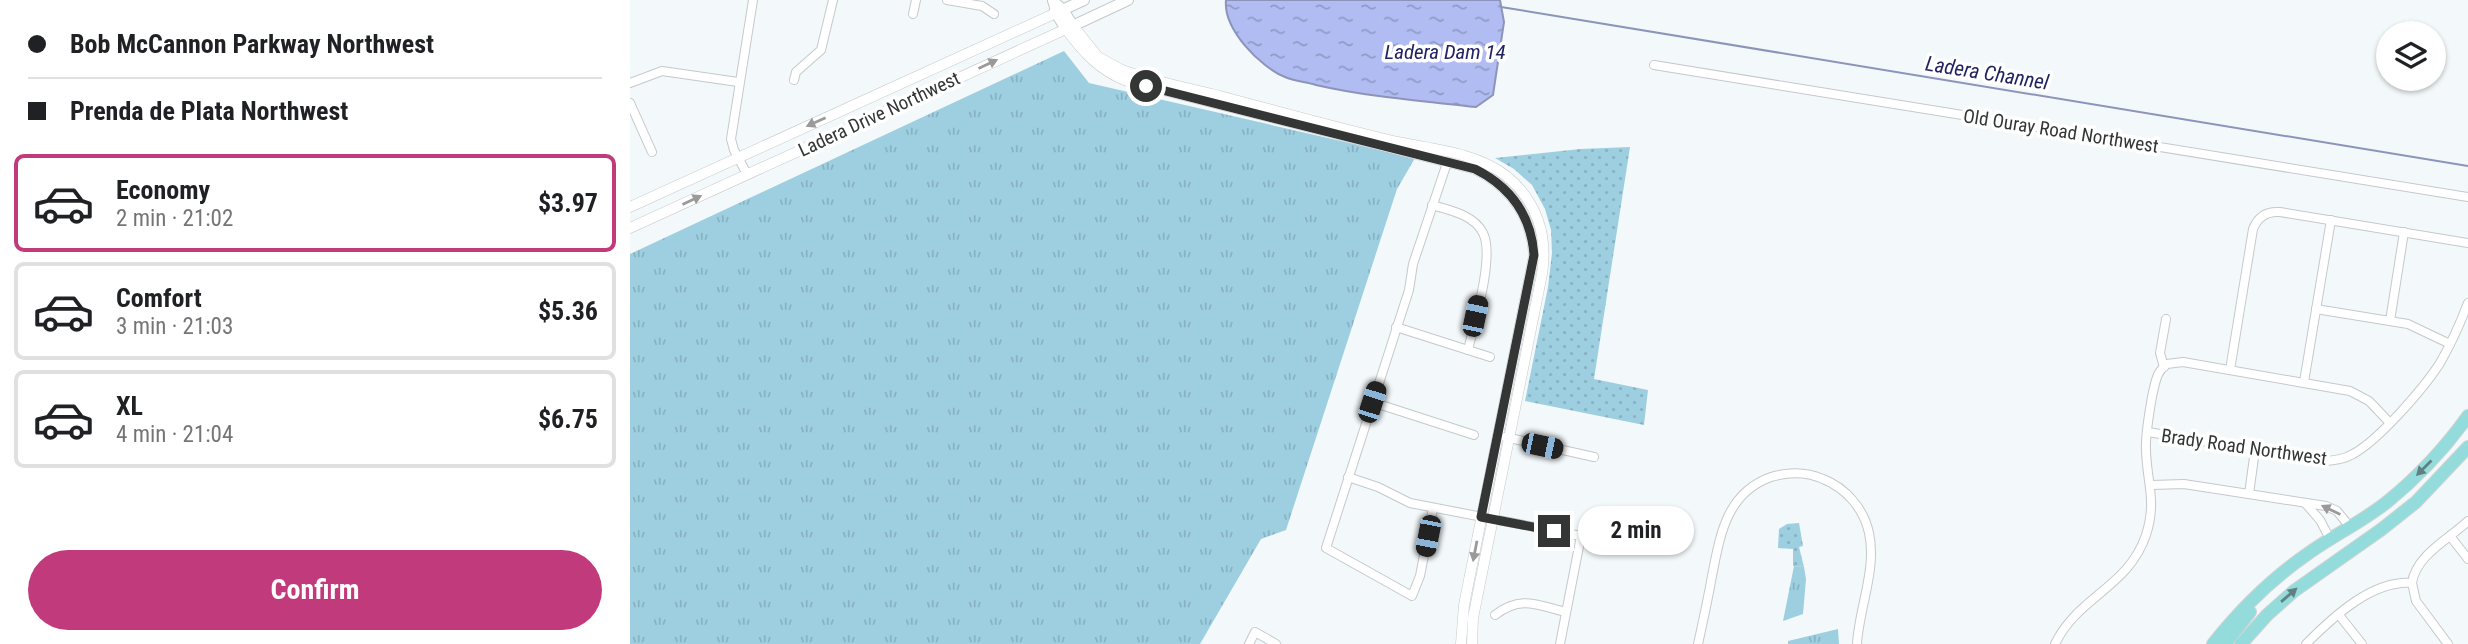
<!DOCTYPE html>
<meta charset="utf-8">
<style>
body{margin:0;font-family:"Roboto Condensed",sans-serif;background:#f2f2f2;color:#202124;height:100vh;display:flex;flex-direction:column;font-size:26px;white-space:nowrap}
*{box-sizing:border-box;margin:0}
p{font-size:23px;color:#757577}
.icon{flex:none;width:38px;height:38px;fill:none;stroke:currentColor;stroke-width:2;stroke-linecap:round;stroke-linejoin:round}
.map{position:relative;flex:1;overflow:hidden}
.sheet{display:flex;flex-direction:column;background:#fff;width:630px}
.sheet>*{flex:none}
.hud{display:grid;align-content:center;height:154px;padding:0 28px;background:#fff}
.tools{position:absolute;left:1746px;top:21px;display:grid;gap:14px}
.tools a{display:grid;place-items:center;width:70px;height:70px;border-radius:50%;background:#fff;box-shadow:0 2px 5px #0004;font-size:35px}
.end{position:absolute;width:32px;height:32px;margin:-16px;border:9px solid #343636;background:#fff;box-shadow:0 0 0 4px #fff}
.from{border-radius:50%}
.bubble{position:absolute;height:49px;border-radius:24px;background:#fff;box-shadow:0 2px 5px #0004;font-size:23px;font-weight:700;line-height:49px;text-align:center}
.car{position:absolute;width:21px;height:42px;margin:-21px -10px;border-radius:9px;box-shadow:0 0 5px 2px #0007;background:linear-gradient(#222 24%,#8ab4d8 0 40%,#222 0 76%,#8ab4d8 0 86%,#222 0)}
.hud b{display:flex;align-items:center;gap:24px;height:66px;font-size:26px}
.hud b+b{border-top:2px solid #e0e0e0}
.hud i{width:18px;height:18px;background:#202124}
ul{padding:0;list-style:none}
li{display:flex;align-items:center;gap:21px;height:98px;margin:0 14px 10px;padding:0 14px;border:4px solid #e0e0e0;border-radius:10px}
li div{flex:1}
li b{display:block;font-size:26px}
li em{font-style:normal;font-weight:700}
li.selected{border-color:#c13b7c}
li>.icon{width:63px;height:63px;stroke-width:1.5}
.cta{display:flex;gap:14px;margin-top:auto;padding:14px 28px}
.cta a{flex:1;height:80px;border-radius:42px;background:#c13b7c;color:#fff;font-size:28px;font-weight:700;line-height:80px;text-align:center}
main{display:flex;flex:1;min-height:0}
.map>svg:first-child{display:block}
</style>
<main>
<section class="sheet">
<div class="hud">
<b><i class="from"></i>Bob McCannon Parkway Northwest</b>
<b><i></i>Prenda de Plata Northwest</b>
</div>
<ul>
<li class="selected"><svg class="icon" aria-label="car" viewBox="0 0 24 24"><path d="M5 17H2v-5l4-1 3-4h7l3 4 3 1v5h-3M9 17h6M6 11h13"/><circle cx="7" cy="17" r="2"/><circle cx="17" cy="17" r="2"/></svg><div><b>Economy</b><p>2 min · 21:02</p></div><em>$3.97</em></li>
<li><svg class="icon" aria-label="car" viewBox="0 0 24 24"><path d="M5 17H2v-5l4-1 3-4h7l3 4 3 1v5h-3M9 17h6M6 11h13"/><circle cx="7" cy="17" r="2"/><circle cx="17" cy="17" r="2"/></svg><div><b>Comfort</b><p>3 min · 21:03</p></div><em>$5.36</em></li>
<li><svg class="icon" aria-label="car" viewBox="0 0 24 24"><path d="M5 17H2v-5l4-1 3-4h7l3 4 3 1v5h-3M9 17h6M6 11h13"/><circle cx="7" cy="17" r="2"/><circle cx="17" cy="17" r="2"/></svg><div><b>XL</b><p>4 min · 21:04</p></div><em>$6.75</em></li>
</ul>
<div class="cta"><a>Confirm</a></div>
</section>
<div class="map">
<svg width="1838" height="644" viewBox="0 0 1838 644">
<defs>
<pattern id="grass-tufts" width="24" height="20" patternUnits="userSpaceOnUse" patternTransform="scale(1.75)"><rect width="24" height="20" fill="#9dcfe1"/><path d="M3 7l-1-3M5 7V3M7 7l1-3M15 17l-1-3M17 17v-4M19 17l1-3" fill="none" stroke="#88b2c2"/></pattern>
<pattern id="park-dots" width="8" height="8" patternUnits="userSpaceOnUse" patternTransform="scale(1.75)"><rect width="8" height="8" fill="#9dcfe1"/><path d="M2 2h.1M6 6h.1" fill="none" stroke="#88b2c2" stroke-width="1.8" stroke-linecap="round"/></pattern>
<pattern id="water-ripples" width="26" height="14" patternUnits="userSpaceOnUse" patternTransform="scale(1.75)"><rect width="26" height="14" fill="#b1bcf2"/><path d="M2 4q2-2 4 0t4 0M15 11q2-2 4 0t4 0" fill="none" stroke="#919ac5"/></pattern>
</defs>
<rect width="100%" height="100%" fill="#f3f8fa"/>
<g fill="url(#grass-tufts)">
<path d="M434 51 459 83 785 158 767 189 656 530 631 539 570 644H0V254Z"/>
<path d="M1164 566 1174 567 1176 579 1173 614 1153 621Z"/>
<path d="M1208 629 1209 644H1158V641Z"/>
</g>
<g fill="url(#park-dots)">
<path d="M1000 147 964 379 1018 390 1014 425 895 401 918 287 922 253 921 230 915 209 902 185 884 169 865 158 950 149Z"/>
<path d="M1169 523 1173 546 1169 547 1174 567 1163 566V549L1148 548 1149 529 1157 524Z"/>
</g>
<path fill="url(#water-ripples)" stroke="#8c94ba" stroke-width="2" d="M596 0H870L874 22 863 95 846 107C793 101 738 97 686 85 676 82 664 81 655 77 630 67 593 29 596 0Z"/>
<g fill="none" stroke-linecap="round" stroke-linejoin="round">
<path stroke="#8c94ba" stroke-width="2" d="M871 7 1838 166"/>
<defs>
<g id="minor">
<path d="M317 0 352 6 364 14"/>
<path d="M283 14 286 0"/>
<path d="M1024 65 1838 197"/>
<path d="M164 80 166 72 191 50 203 0"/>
<path d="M0 83 32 71 108 82"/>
<path d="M0 103 22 152"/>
<path d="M117 174 104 150 101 139 123 0"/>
<path d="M802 205C820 210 844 215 853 233 865 256 844 324 838 350"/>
<path d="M1686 309 1778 324 1820 344"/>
<path d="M1760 321 1774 232"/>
<path d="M766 327 860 357"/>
<path d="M1534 367 1530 353 1536 319"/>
<path d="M1600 370 1623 229C1628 216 1637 211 1650 212L1838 243"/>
<path d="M1674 382 1701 220"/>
<path d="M742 402 844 435"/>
<path d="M1518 432 1691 461C1702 461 1713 460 1723 454 1749 440 1794 388 1810 363 1821 344 1830 324 1838 303"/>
<path d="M875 437 964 457"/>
<path d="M718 477 748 487 780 503 951 536 930 644"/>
<path d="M1521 485 1554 484 1696 506 1707 511 1720 527"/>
<path d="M1619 494 1625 450"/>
<path d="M1676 504 1690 520 1700 539"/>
<path d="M803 508 790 576 782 596 696 548 779 290 783 264 817 163"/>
<path d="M1820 536 1838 559"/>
<path d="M1782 583 1786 601 1818 644"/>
<path d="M865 615C891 595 907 605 936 612"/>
<path d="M1709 615 1732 644"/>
<path d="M619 644 625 632 646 644"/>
<path d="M1068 644C1073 621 1078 599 1082 576 1090 536 1096 493 1141 477 1158 472 1177 472 1193 479 1216 488 1234 509 1239 533 1247 569 1229 608 1227 644"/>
<path d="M1425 644C1448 596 1498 588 1516 535 1527 501 1517 483 1516 451 1515 435 1522 391 1527 377 1529 371 1532 368 1537 364L1553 362 1720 391 1739 401 1760 423"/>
<path d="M1676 644C1703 617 1742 580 1782 583 1786 555 1819 539 1838 521"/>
</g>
<g id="tertiary">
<path d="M443 26 468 57 492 70C524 82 558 88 590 96 646 111 703 127 759 140 798 149 843 151 875 175 907 200 918 236 912 274L843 618 842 644"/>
<path d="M0 207 426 13"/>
<path d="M0 228 436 29C453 52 470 71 497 81L845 169C881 187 901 215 904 255L834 605 831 644"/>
</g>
<g id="secondary">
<path d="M423 1 433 10 443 26"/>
<path d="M424 3 426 13 436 29 498 0"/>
<path d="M428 12 454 0"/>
</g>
<g id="primary">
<path d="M1583 644C1610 610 1640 580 1676 555 1702 536 1732 522 1757 502 1788 477 1815 448 1838 416"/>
<path d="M1595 644 1620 612"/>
<path d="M1611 644 1637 615 1664 591 1752 529 1786 502 1838 447"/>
</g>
</defs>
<use href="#minor" stroke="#c4c9cb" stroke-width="10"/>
<use href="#tertiary" stroke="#c4c9cb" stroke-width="11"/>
<use href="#secondary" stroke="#c4c9cb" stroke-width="12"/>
<use href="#primary" stroke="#d2d3d3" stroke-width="14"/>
<use href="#minor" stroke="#fff" stroke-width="8"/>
<use href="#tertiary" stroke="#fff" stroke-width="10"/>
<use href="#secondary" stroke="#fff" stroke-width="10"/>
<use href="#primary" stroke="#94dcdc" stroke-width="12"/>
</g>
<defs><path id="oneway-solid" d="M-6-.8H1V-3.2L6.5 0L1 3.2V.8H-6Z" transform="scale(1.75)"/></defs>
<g fill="#9a9a9a">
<use href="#oneway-solid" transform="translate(358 64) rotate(-25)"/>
<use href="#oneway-solid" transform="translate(186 122) rotate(156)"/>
<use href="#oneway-solid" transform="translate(62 200) rotate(-25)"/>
<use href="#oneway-solid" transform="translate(1701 510) rotate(-154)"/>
<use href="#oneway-solid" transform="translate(845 551) rotate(101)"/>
</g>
<g fill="#5f8181">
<use href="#oneway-solid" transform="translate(1794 468) rotate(135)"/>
<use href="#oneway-solid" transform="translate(1659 595) rotate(-41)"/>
</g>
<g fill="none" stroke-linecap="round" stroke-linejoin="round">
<path stroke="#343636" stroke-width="9" d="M516 86 845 169C881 187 901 215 904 255L851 517 924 531"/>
</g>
<g text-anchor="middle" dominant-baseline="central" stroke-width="7" stroke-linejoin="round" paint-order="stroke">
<g font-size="19" fill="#343636" stroke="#fff">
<text transform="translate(249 114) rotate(-25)">Ladera Drive Northwest</text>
<text transform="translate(1431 131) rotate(9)">Old Ouray Road Northwest</text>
<text transform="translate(1614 447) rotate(8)">Brady Road Northwest</text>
</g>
<g font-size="21" font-style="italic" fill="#202361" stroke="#fff">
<text x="815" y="52">Ladera Dam 14</text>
<text transform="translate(1357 73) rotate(9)">Ladera Channel</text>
</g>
</g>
</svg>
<div class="tools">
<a><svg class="icon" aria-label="layers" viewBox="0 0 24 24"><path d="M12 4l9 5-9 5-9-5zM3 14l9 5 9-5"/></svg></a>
</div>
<i class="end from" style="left:516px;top:86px"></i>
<i class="end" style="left:924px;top:531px"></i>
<div class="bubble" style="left:948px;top:506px;width:116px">2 min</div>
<i class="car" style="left:845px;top:316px;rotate:12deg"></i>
<i class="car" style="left:742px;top:402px;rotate:18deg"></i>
<i class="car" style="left:912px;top:446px;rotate:102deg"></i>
<i class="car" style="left:798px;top:536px;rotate:191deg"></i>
</div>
</main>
